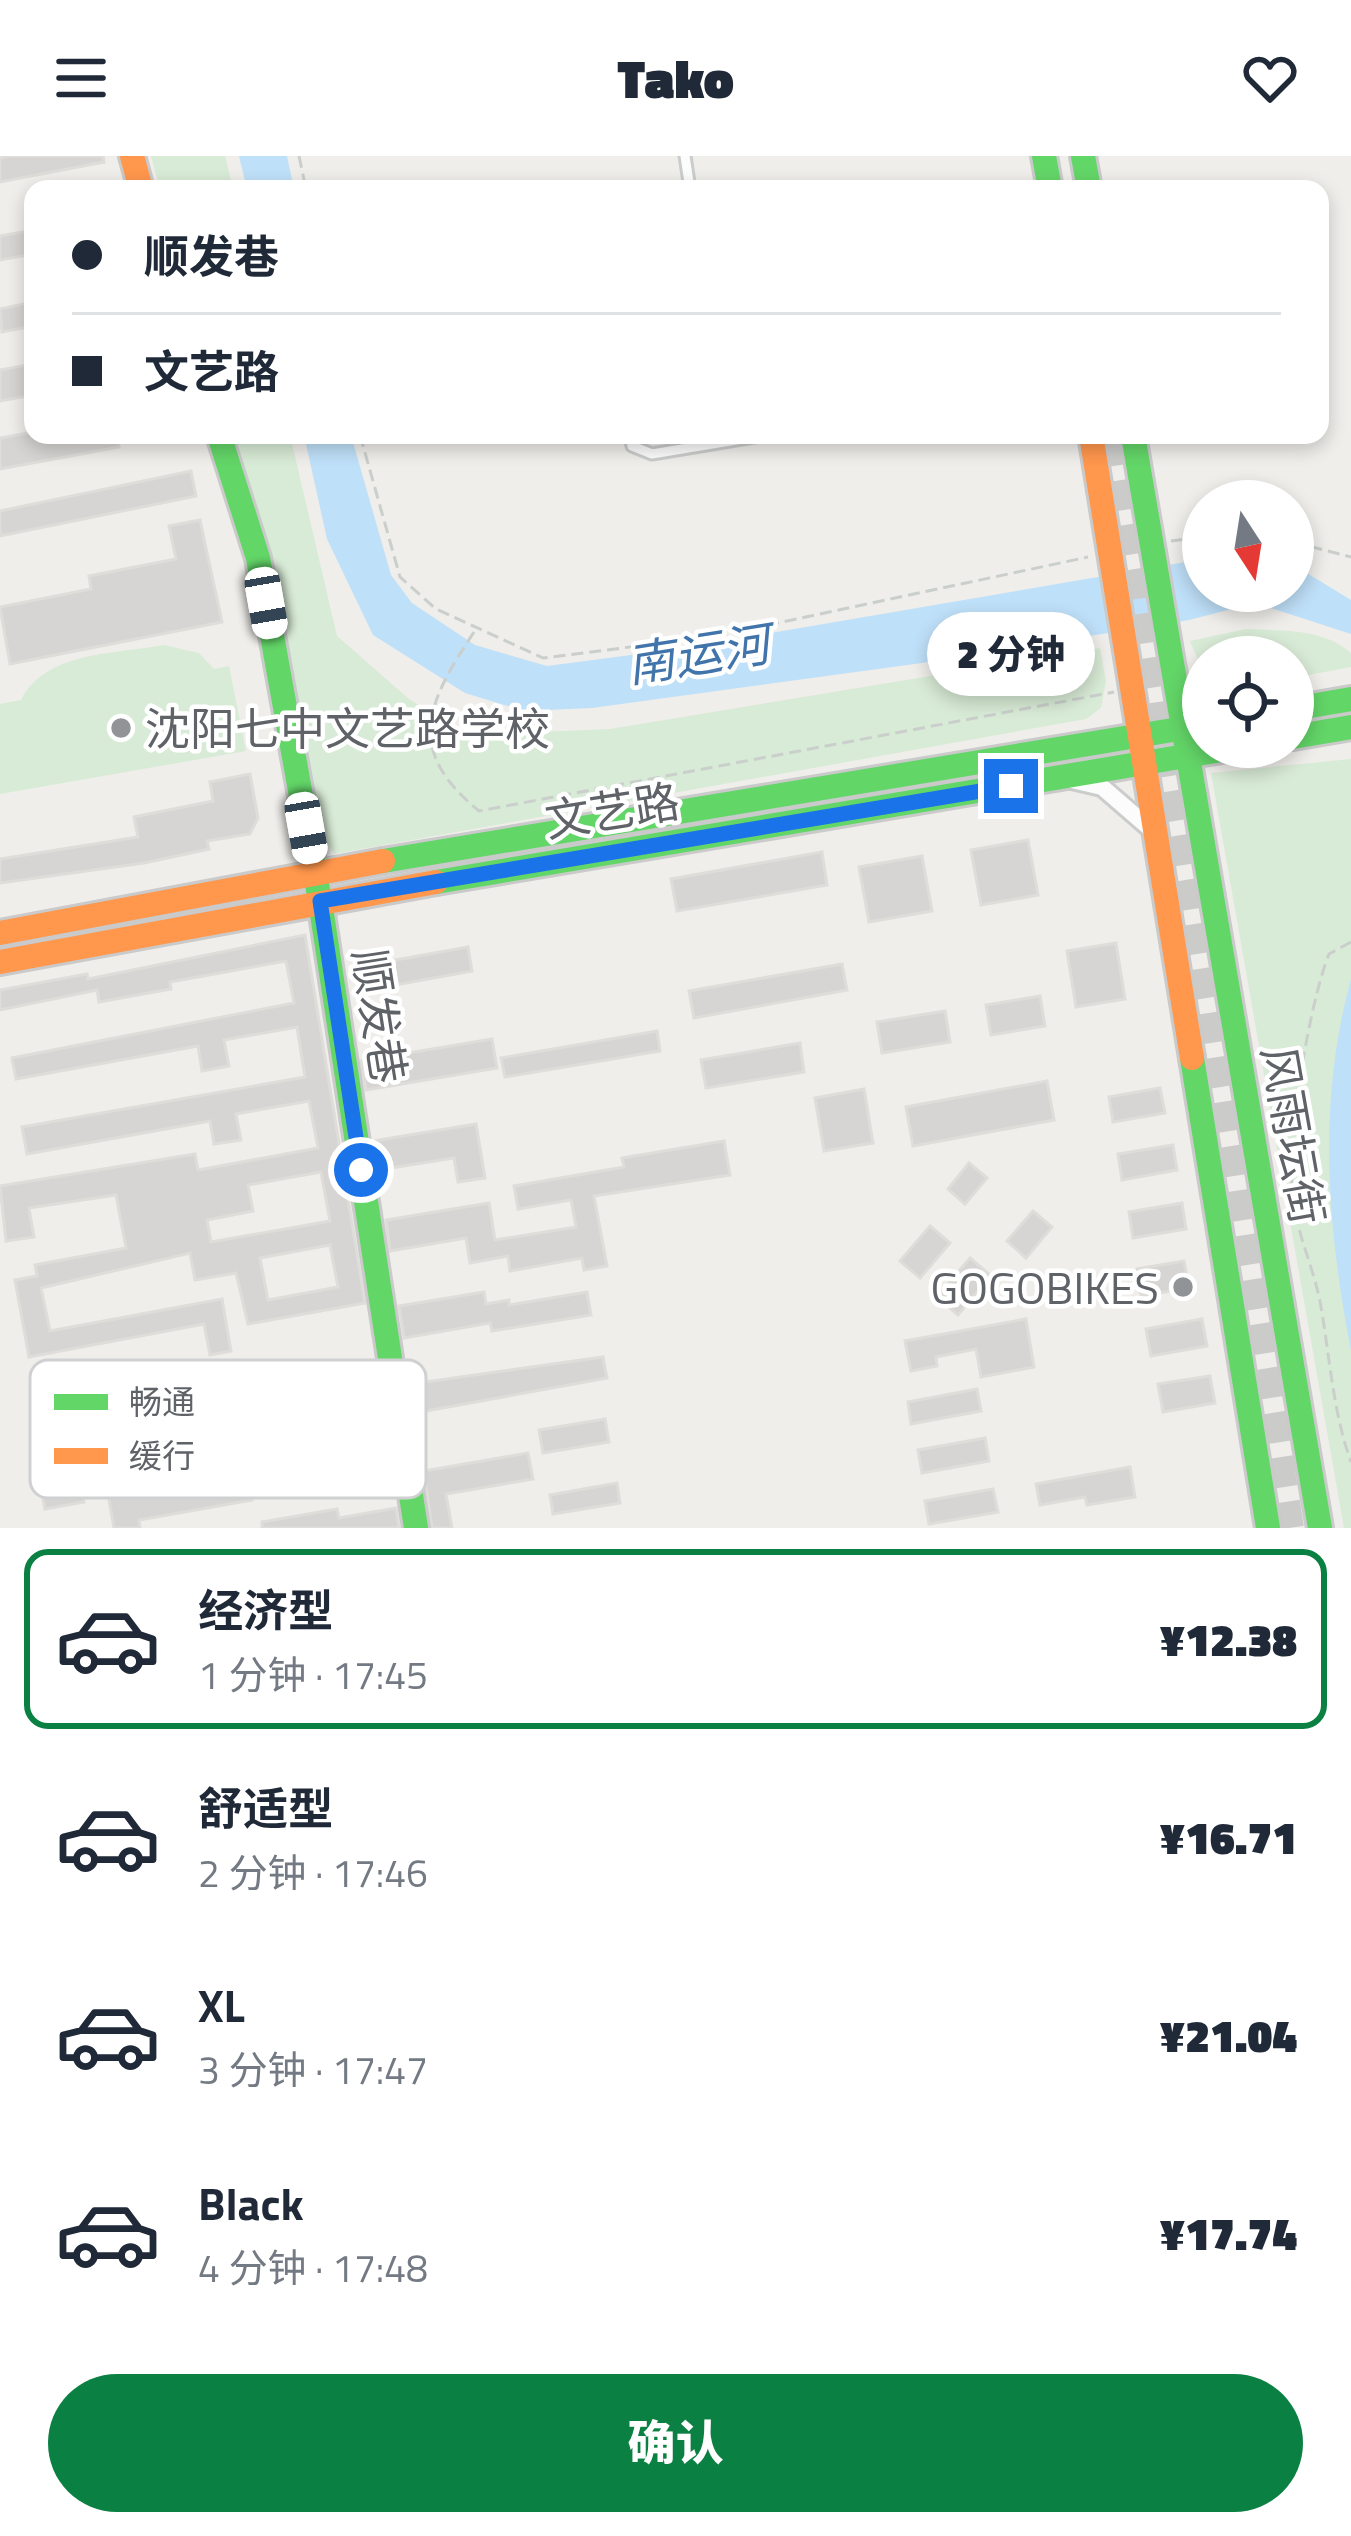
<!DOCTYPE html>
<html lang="zh">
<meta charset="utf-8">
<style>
body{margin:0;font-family:"Titillium Web","Noto Sans SC",sans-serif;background:#f2f2f3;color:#1f2937;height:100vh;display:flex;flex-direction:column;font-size:45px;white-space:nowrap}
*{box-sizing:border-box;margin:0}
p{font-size:39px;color:#747a83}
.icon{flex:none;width:66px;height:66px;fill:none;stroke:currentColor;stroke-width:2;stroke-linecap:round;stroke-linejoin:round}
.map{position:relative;height:1372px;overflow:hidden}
.side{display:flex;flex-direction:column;background:#fff;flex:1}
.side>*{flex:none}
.banner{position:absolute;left:24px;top:24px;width:1305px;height:264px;border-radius:24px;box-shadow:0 6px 18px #0003;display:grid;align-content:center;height:264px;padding:0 48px;background:#fff}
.needle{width:78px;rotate:168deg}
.buttons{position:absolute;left:1182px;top:324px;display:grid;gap:24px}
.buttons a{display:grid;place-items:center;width:132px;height:132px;border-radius:50%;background:#fff;box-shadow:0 6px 18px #0003;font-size:60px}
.end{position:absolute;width:54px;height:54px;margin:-27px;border:15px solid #1a73e8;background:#fff;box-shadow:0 0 0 6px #fff}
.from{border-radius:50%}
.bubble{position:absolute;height:84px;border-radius:42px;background:#fff;box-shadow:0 6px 18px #0003;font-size:39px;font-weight:800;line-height:84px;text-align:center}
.car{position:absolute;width:36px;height:72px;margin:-36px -18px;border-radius:15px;box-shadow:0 0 9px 3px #0007;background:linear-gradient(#fff 24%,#345 0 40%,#fff 0 76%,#345 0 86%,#fff 0)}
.banner b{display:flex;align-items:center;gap:42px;height:114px;font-size:45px}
.banner b+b{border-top:3px solid #e0e1e3}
.banner i{width:30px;height:30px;background:#1f2937}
ul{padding:21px 0 0;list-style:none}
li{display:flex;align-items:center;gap:36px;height:180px;margin:0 24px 18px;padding:0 24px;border:6px solid transparent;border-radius:24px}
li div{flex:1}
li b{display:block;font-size:45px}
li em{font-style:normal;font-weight:800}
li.selected{border-color:#0b8043}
li>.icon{width:108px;height:108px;stroke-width:1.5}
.primary-button{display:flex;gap:24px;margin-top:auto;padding:24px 48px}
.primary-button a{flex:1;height:138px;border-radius:72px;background:#0b8043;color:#fff;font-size:48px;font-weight:800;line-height:138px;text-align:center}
header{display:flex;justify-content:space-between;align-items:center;height:156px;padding:0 48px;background:#fff;font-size:54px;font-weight:800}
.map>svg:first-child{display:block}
</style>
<header><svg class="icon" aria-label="menu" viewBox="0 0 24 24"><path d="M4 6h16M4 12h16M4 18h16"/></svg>Tako<svg class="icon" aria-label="heart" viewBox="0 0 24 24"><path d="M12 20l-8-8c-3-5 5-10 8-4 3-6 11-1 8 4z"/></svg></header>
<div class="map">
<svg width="1351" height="1372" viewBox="0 0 1351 1372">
<rect width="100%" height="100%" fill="#efeeea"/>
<g fill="#d8ebd6">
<path d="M151 0H225L233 33H160Z"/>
<path d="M232 279H290L337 480 409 543 457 573 512 577 610 573 1100 492 1106 525 1101 552 1086 563 334 698 323 678 272 413Z"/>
<path d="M1246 473C1282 475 1323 472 1351 497V511L1293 522V501H1203V516L1190 485Z"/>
<path d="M164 489 199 497 214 513 229 510 246 595 0 638V548L21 544C46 495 116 498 164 489Z"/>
<path d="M1351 603V1372H1344L1211 617Z"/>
</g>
<g fill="#bfe0f9">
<path d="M239 0H287L294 33H247Z"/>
<path d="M304 279H351L391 419 412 447 475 489 547 510 677 493 1203 403V435H1293L1297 411 1351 444V478L1255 447 1189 464 922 507 592 552 524 555 465 537 373 479 327 383Z"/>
<path d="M1351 823V1195C1327 1070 1317 947 1351 823Z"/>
</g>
<g fill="#d6d5d3" stroke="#deddd9" stroke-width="3" fill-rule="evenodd">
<path d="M10 0H103L104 6 0 26V2Z"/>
<path d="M33 74V98L0 104V80Z"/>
<path d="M33 146V170L2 176 0 153Z"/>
<path d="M33 208V239L0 245V214Z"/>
<path d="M33 276 116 279 119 291 0 313V282Z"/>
<path d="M191 315 196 340 0 380V355Z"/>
<path d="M200 364 222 466 10 508 0 451 91 433 89 420 176 403 169 370Z"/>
<path d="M250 618 258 662 250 678 207 685 209 693 144 707 0 727V703L138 681 134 661 213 645 210 626Z"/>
<path d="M1028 684 1038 739 981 749 971 694Z"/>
<path d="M822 696 827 729 677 755 671 723Z"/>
<path d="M922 700 932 755 869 766 859 711Z"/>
<path d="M305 779 365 1147 248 1168 236 1117 195 1124 190 1097 41 1132 50 1175 222 1143 231 1195 210 1199 204 1168 29 1201 15 1124 37 1120 35 1109 126 1092 116 1039 29 1052 34 1081 6 1085 0 1030 195 998 198 1014 318 992 309 945 236 958 241 984 214 988 210 965 27 998 22 971 305 921 297 871 224 884 229 910 202 915 198 890 16 923 12 902 294 847 286 805 170 826 171 833 99 846 97 834 0 854V834L87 818 88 823ZM321 1016 330 1065 211 1086 207 1064 253 1055 248 1029ZM330 1089 338 1131 268 1144 260 1102Z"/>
<path d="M1116 787 1125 843 1076 851 1067 795Z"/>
<path d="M468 791 472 815 362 835 357 811Z"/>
<path d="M842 808 847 834 694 862 689 835Z"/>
<path d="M1040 840 1045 870 991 879 986 849Z"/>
<path d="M945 855 950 886 882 897 877 866Z"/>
<path d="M657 875 660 895 505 921 501 902Z"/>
<path d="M492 883 497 912 366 934 361 905Z"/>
<path d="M800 887 804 916 706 932 701 904Z"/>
<path d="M1047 925 1054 964 913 990 906 951Z"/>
<path d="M1160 932 1165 957 1113 966 1109 941Z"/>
<path d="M864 933 873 987 824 995 815 942Z"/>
<path d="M476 968 485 1022 458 1026 454 1002 378 1014 373 985Z"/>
<path d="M724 985 730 1019 594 1040 607 1110 584 1114 582 1102 510 1115 508 1100 470 1107 466 1082 390 1095 386 1064 489 1047 495 1084 576 1071 571 1044 518 1053 514 1030 624 1011 622 1002Z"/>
<path d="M1173 989 1177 1014 1122 1024 1118 998Z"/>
<path d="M969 1007 987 1022 965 1048 948 1033Z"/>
<path d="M1182 1047 1186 1073 1133 1082 1129 1056Z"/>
<path d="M1033 1055 1052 1071 1026 1102 1007 1085Z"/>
<path d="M930 1070 950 1087 920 1122 900 1105Z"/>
<path d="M970 1102 991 1120 958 1159 937 1141Z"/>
<path d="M1184 1105 1189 1132 1141 1140 1137 1113Z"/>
<path d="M484 1136 486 1148 509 1144V1149L587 1136 591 1159 492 1175 490 1167 404 1182 399 1150Z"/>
<path d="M1026 1163 1034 1211 981 1221 976 1193 936 1201 937 1210 911 1215 905 1185Z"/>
<path d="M1202 1163 1207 1190 1151 1200 1146 1173Z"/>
<path d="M603 1201 607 1222 415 1257 411 1228Z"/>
<path d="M1210 1220 1215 1247 1163 1256 1158 1228Z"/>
<path d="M977 1233 981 1255 911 1268 908 1246Z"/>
<path d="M605 1263 609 1286 543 1297 539 1274Z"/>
<path d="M985 1282 989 1305 922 1317 918 1294Z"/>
<path d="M528 1297 533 1323 446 1338 452 1372H432L424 1315Z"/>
<path d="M77 1310 84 1346 45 1353 38 1317Z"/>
<path d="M1130 1311 1135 1341 1087 1349 1085 1341 1040 1349 1036 1328Z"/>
<path d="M247 1314 252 1344 139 1364 140 1372H114L108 1338Z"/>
<path d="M617 1327 620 1347 553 1358 550 1339Z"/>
<path d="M993 1333 998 1356 929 1368 925 1345Z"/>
<path d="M396 1352 399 1372H262V1366L337 1353 339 1362Z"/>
</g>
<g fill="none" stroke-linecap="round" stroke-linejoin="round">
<path stroke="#cbcbca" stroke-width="30" stroke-dasharray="30 15" stroke-linecap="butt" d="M1118 279 1289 1372"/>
<defs>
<g id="lane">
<path d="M685 0 690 33"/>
<path d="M630 279 632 290 652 298 767 279"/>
</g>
<path id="street" d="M1072 624 1102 631 1154 676"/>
<g id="fast">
<path d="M1044 0 1050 33"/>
<path d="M1083 0 1089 33"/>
<path d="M219 279 258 402 320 745 416 1372"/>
<path d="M1133 279 1320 1372"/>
<path d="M1293 553 1351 543"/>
<path d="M1293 581 1351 571"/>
<path d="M383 705 1203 569"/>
<path d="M436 726 1239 591"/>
<path d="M1192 902 1268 1372"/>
</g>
<g id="slow">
<path d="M132 0 141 33"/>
<path d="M1091 279 1192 902"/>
<path d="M0 777 383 705"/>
<path d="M0 806 436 726"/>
</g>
</defs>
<use href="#lane" stroke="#cbcccc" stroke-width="15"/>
<use href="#street" stroke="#cbcccc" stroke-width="22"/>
<use href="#fast" stroke="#cacacb" stroke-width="30"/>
<use href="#slow" stroke="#cacacb" stroke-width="30"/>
<g stroke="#cacfcc" stroke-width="3" stroke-dasharray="12 6" stroke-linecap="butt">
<path d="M299 0 306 33"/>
<path d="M360 279 400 421 436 453 543 502 717 480 1088 401"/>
<path d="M1171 385 1203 381"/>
<path d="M1293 386 1351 401"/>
<path d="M474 476C428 546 403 593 479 655L1114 536"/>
<path d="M1351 786 1329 798C1309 848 1285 991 1293 1044 1298 1081 1315 1115 1321 1151 1330 1203 1333 1256 1351 1306"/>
</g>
<use href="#lane" stroke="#fdfcfc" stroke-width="9"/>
<use href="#street" stroke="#fdfcfc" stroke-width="16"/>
<use href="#fast" stroke="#63d668" stroke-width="24"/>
<use href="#slow" stroke="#ff974d" stroke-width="24"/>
</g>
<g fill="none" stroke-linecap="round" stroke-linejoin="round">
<path stroke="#1a73e8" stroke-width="15" d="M361 1014 320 745 1011 630"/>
</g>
<g fill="#919496" stroke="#fff" stroke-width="4.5">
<circle cx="121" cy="572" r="12"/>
<circle cx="1183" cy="1131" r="12"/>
</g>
<g text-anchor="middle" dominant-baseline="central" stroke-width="9" stroke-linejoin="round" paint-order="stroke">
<g font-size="45" fill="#5f6368" stroke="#fff" text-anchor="start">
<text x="145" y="572">沈阳七中文艺路学校</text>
<text x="1159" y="1131" text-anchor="end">GOGOBIKES</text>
</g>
<g font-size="45" fill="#5f6368" stroke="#fff">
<text transform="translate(612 654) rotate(-9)">文艺路</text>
<text transform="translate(380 860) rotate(81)">顺发巷</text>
<text transform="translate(1294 979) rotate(80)">风雨坛街</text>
</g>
<g font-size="48" font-style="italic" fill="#4174aa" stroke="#fff">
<text transform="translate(698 498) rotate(-9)">南运河</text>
</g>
</g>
<rect x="30" y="1204" width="396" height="138" rx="18" fill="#fff" stroke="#cfd0d2" stroke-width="3"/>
<rect x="54" y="1238" width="54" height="16" fill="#63d668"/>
<rect x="54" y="1292" width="54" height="16" fill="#ff974d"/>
<g font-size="33" fill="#5f6368">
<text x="129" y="1258">畅通</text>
<text x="129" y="1312">缓行</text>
</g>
</svg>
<div class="buttons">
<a><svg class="needle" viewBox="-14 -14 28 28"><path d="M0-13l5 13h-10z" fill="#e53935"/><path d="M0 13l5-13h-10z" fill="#747a83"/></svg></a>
<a><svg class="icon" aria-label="locate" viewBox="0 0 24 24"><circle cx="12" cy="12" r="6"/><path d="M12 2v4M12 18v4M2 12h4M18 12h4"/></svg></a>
</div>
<i class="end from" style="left:361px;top:1014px"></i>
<i class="end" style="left:1011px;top:630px"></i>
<div class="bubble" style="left:927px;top:456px;width:168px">2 分钟</div>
<i class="car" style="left:266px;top:447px;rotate:170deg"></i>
<i class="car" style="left:306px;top:672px;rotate:170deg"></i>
<div class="banner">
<b><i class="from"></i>顺发巷</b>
<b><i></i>文艺路</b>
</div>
</div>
<section class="side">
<ul>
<li class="selected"><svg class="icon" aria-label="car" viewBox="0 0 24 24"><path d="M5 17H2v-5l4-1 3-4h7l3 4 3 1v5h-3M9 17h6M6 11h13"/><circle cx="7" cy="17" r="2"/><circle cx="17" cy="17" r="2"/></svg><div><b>经济型</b><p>1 分钟 · 17:45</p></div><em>¥12.38</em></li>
<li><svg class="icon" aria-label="car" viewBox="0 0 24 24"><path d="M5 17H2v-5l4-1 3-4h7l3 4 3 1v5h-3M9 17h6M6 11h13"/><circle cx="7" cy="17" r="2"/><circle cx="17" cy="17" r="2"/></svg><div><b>舒适型</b><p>2 分钟 · 17:46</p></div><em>¥16.71</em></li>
<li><svg class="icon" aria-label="car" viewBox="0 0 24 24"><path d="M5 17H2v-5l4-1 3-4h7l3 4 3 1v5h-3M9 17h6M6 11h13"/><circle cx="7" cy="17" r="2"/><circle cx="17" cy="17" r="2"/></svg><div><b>XL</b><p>3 分钟 · 17:47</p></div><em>¥21.04</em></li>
<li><svg class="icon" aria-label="car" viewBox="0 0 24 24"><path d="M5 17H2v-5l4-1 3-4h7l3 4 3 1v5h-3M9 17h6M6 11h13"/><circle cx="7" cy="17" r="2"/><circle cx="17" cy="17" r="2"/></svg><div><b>Black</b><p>4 分钟 · 17:48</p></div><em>¥17.74</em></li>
</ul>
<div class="primary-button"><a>确认</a></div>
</section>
